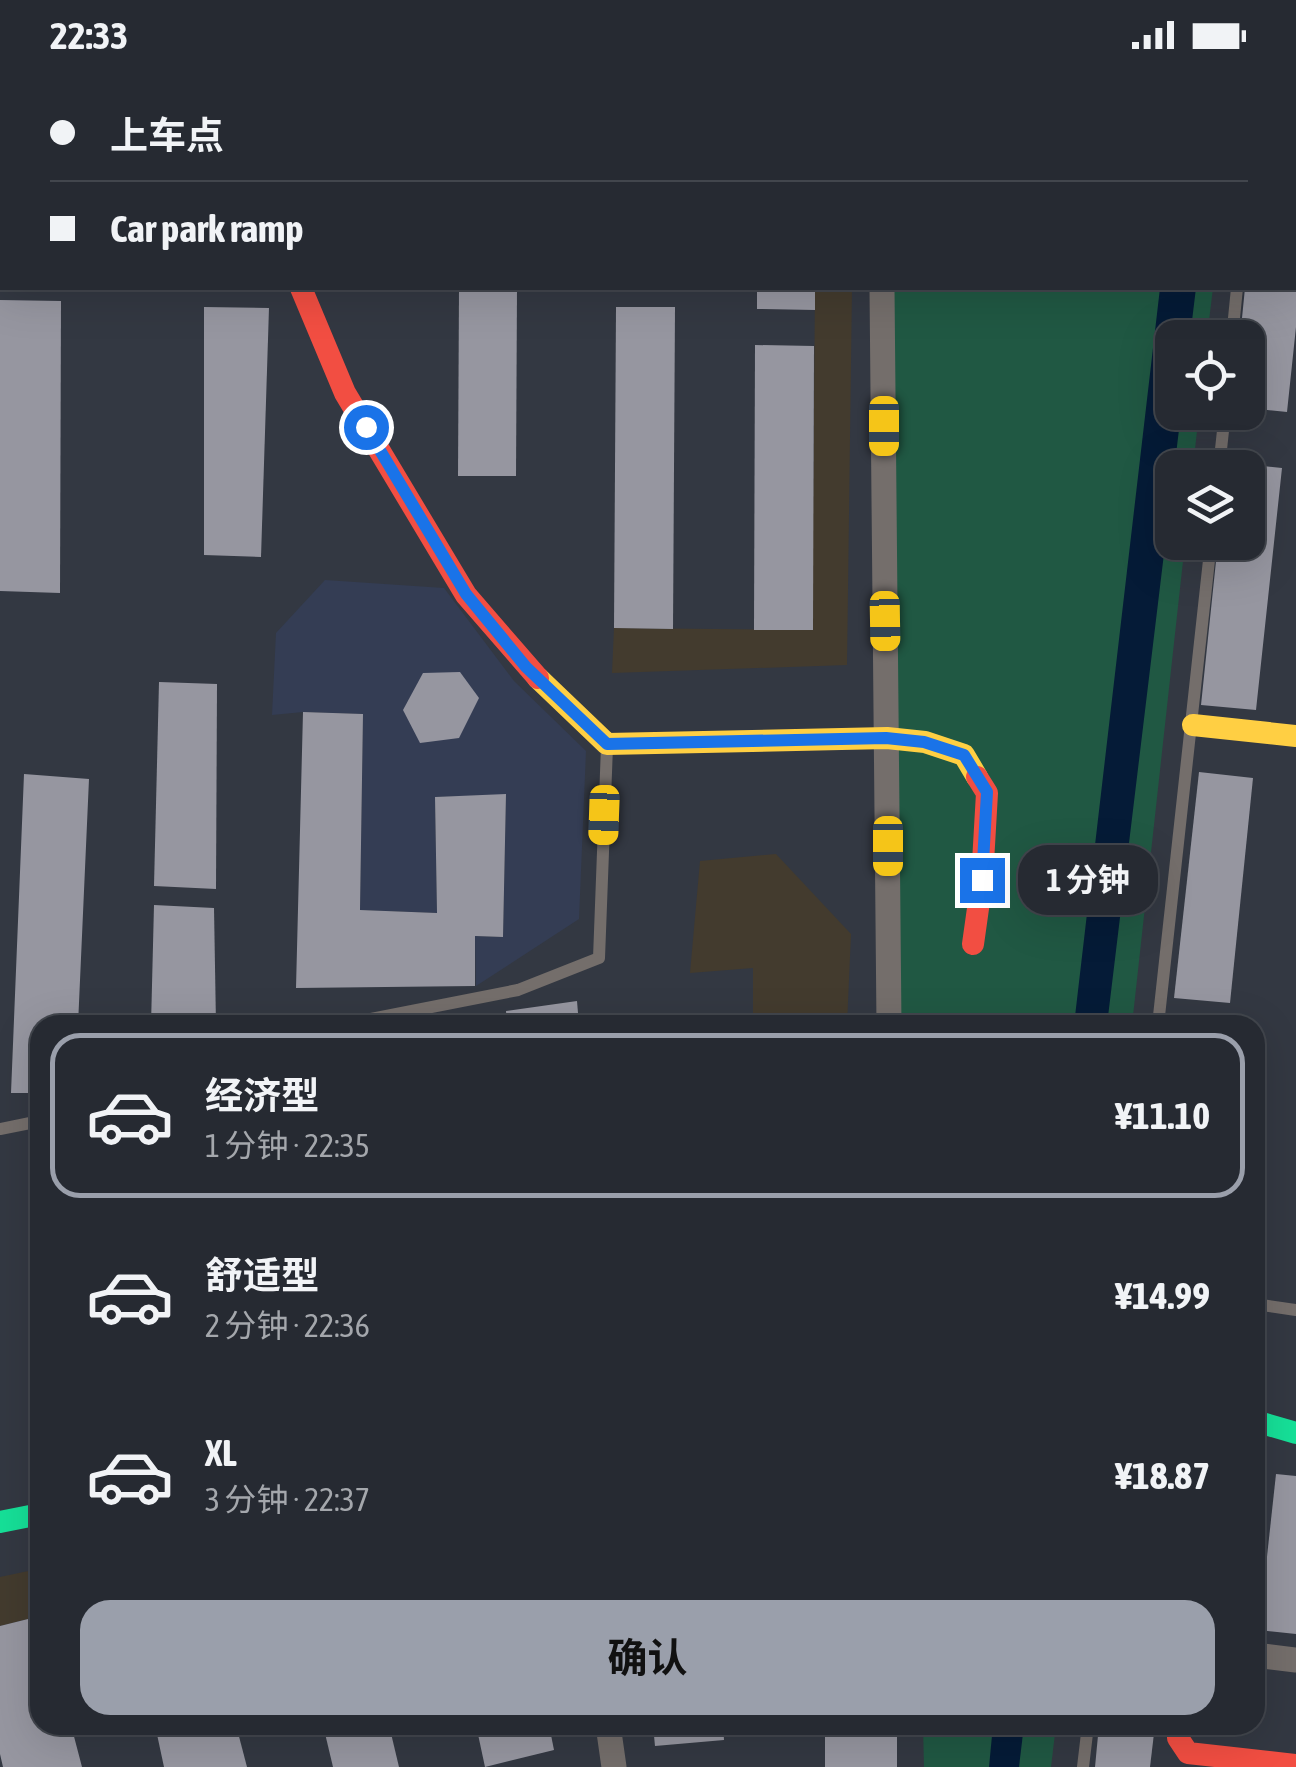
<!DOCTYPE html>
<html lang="zh">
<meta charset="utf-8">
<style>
body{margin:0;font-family:"Asap Condensed","Noto Sans SC",sans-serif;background:#2e323a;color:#f1f3f6;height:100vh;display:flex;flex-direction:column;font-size:38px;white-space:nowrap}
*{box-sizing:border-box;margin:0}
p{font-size:32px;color:#a4a7ac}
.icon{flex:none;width:55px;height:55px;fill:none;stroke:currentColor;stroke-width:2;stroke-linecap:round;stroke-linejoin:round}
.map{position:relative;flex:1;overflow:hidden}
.drawer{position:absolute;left:30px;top:945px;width:1235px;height:720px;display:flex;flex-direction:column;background:#262a32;border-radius:30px;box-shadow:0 10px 40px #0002,0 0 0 2px #42464d}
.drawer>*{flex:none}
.guide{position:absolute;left:0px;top:0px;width:1298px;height:220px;box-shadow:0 10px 40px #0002,0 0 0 2px #42464d;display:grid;align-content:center;height:220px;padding:0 50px;background:#262a32}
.buttons{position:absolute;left:1155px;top:250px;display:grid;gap:20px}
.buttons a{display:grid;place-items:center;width:110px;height:110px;border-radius:20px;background:#262a32;box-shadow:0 10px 40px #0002,0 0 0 2px #42464d;font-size:50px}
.end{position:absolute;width:45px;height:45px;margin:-22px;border:12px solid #1a73e8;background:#fff;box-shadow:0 0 0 5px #fff}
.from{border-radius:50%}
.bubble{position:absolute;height:70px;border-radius:30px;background:#262a32;box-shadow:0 10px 40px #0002,0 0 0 2px #42464d;font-size:32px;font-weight:700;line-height:70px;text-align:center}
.car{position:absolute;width:30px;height:60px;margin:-30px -15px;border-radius:12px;box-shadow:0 0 8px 2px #0007;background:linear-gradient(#f5c518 24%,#345 0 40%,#f5c518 0 76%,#345 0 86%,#f5c518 0)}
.guide b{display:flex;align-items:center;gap:35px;height:95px;font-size:38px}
.guide b+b{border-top:2px solid #42464d}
.guide i{width:25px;height:25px;background:#f1f3f6}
ul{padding:18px 0 0;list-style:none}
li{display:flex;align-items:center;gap:30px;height:165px;margin:0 20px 15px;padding:0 30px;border:5px solid transparent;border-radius:30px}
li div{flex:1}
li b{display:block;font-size:38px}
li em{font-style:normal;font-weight:700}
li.current{border-color:#9a9fab}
li>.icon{width:90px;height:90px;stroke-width:1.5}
.action{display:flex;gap:20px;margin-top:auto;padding:20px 50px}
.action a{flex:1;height:115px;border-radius:30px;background:#9a9fab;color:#111;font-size:40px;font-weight:700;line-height:115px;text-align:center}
.status{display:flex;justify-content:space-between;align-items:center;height:70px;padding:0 50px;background:#262a32;direction:ltr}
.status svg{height:28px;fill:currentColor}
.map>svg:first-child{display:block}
</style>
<div class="status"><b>22:33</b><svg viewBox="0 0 49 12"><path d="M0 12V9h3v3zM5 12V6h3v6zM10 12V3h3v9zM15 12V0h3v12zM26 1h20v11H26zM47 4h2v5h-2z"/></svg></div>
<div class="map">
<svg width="1296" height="1697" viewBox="0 0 1296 1697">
<rect width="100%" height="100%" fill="#333842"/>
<g fill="#433b2e">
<path d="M815 218H852L847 595 612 603 614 558 812 560Z"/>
<path d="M776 784 851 864 847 955H753V898L690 903 700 791Z"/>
<path d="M33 1500 40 1546 0 1556V1507Z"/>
</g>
<path fill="#343d54" d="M325 510 444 518 514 611 586 681 579 849 476 916 475 866 503 867 506 725 435 727 437 843 360 840 363 644 303 642 272 645 276 563Z"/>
<g fill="#205843">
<path d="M893 218H1213L1207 267 1172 268V342L1199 343 1193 397 1172 398V472L1185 473 1132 955H901Z"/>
<path d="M923 1655H1056L1051 1697H924Z"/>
</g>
<g fill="#051b37">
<path d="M1160 218H1196L1190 267 1172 268V342L1181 343 1107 955H1074Z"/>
<path d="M993 1655H1024L1019 1697H989Z"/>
</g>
<g fill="#9696a0">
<path d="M459 218H517L516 406H458Z"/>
<path d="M757 218H815V240L757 239Z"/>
<path d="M1245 218H1296V257L1287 342 1248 338V268H1240Z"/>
<path d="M0 230 61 231 60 523 0 521Z"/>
<path d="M204 237 269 238 261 487 204 485Z"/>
<path d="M616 237H675L673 559 614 558Z"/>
<path d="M755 275 814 276 813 560H754Z"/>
<path d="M1227 392 1282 398 1256 640 1201 635 1218 472H1248V398H1226Z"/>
<path d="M460 602 479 628 459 668 420 673 403 640 423 603Z"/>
<path d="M159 612 217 614 216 819 154 816Z"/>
<path d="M303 642 363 644 360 840 437 843 435 727 506 724 503 867 475 866V916L296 918Z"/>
<path d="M1199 702 1253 708 1230 933 1174 928Z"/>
<path d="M24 704 89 709 78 955H40V1023H11Z"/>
<path d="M154 835 214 838 216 955H151Z"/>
<path d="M577 931 579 955H507L506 941Z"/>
<path d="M40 1111V1162H38L28 1115Z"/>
<path d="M1276 1404 1296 1406V1564L1259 1560Z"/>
<path d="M40 1546V1655H71L82 1697H3L0 1684V1556Z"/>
<path d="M155 1655H236L247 1697H164Z"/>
<path d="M323 1655H389L399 1697H333Z"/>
<path d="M476 1655H549L554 1680 485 1697Z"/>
<path d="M653 1655H723L724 1670 655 1676Z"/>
<rect x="825" y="1655" width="72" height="42"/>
<path d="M1099 1655H1155L1150 1697H1095Z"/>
</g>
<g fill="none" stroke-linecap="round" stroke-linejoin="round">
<g stroke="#746e6b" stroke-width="12">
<path d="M1295 110H1296"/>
<path d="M1232 268 1237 218"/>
<path d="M1219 398 1225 342"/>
<path d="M340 955 518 920 599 888 607 676"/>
<path d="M1158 955 1211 472"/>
<path d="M0 1059 40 1051"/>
<path d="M1255 1234 1296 1240"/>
<path d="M1255 1395H1261L1255 1450"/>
<path d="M1083 1697 1088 1655"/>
</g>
<g stroke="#746e6b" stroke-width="25">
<path d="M880 0V2"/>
<path d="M0 184H2"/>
<path d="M882 218 889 955"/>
<path d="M1255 1585 1296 1590"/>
<path d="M608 1655 614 1697"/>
</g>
<g stroke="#16e098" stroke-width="22">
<path d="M1255 1351 1296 1363"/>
<path d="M0 1452 40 1444"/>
</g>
<g stroke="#ffcf43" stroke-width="22">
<path d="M538 608 607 674 887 668 925 672 964 685 977 707"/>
<path d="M1193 655 1296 666"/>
</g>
<g stroke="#f24e42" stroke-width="22">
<path d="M1220 0 1234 2"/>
<path d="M1295 14H1296"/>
<path d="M301 218 345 323 466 525 538 608"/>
<path d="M973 874 982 810 987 723 977 707"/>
<path d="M1179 1655 1178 1668 1188 1683 1296 1695"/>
</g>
</g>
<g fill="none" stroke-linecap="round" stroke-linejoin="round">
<path stroke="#1a73e8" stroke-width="12" d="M366 357 466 524 526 597 607 674 886 668 924 672 964 685 987 722 982 810"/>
</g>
</svg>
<div class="buttons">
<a><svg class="icon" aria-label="locate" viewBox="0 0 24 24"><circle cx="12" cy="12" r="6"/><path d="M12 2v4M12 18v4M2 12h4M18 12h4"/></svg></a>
<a><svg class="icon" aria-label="layers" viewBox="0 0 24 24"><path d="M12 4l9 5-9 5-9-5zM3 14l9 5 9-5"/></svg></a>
</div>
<i class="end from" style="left:366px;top:357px"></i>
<i class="end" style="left:982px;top:810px"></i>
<div class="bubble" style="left:1018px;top:775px;width:140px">1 分钟</div>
<i class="car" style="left:884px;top:356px;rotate:180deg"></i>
<i class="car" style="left:885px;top:551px;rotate:179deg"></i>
<i class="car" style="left:604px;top:745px;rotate:182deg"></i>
<i class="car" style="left:888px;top:776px;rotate:180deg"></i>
<div class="guide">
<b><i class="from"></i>上车点</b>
<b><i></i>Car park ramp</b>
</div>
<section class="drawer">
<ul>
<li class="current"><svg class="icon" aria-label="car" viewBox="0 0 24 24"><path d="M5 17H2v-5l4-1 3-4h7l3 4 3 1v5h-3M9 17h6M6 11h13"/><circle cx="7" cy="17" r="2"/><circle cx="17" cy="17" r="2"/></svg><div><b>经济型</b><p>1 分钟 · 22:35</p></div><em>¥11.10</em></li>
<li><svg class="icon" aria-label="car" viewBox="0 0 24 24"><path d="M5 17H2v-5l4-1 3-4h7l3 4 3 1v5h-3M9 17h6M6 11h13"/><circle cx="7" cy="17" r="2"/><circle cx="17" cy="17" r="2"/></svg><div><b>舒适型</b><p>2 分钟 · 22:36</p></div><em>¥14.99</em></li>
<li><svg class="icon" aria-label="car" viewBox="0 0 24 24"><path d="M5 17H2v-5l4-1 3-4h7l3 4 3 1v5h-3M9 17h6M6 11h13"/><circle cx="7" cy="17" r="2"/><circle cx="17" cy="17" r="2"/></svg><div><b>XL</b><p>3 分钟 · 22:37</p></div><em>¥18.87</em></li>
</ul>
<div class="action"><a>确认</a></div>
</section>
</div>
